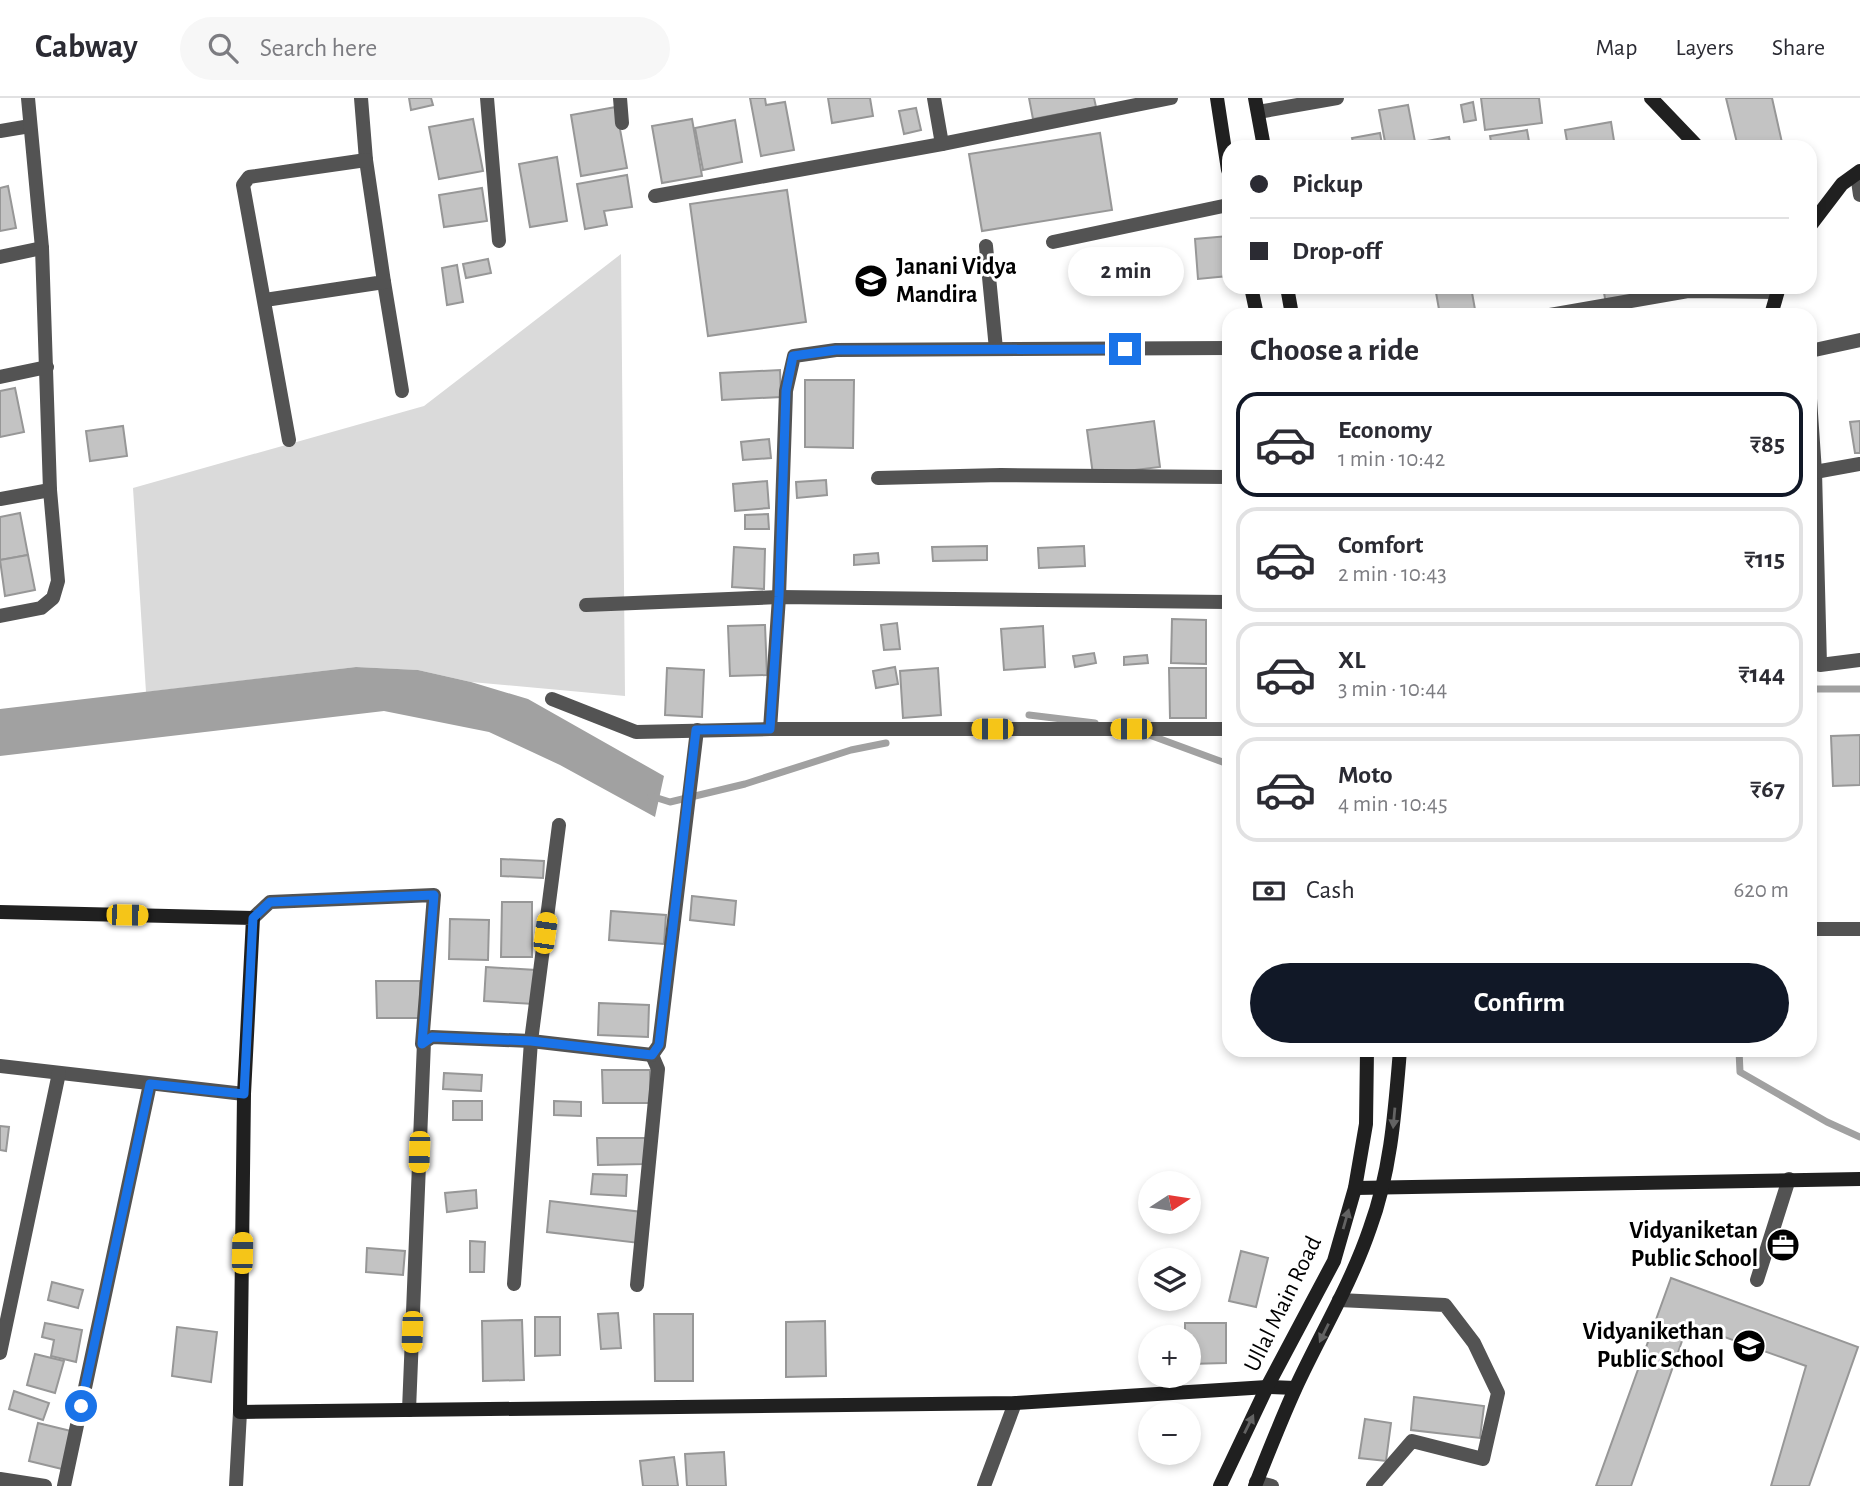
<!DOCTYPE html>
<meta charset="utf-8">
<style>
body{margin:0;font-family:"Alegreya Sans",sans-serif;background:#f7f7f7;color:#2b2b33;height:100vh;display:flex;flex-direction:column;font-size:26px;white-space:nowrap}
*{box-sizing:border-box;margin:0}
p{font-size:23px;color:#7c7c81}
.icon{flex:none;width:38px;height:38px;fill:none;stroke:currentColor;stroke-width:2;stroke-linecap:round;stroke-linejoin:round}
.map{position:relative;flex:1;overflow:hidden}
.sheet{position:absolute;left:1222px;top:210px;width:595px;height:749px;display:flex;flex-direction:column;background:#fff;border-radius:21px;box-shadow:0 4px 10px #0003}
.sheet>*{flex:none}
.banner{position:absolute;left:1222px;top:42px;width:595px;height:154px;border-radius:21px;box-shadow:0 4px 10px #0003;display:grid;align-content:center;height:154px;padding:0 28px;background:#fff}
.needle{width:46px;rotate:78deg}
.tools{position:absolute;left:1138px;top:1073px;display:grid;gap:14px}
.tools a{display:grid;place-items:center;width:63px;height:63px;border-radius:50%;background:#fff;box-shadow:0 4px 10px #0003;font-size:35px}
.end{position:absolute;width:32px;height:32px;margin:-16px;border:9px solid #1a73e8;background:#fff;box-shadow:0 0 0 4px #fff}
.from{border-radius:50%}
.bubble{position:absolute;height:49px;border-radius:24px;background:#fff;box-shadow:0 4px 10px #0003;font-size:23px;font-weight:600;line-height:49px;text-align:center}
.car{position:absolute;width:21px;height:42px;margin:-21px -10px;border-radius:9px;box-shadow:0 0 5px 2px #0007;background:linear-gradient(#f5c518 24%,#345 0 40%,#f5c518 0 76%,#345 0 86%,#f5c518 0)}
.banner b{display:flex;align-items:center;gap:24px;height:66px;font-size:26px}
.banner b+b{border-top:2px solid #e1e1e2}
.banner i{width:18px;height:18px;background:#2b2b33}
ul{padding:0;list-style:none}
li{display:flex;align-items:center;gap:21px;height:105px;margin:0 14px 10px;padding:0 14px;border:4px solid #e1e1e2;border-radius:21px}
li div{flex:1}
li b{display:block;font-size:26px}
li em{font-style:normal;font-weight:600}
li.selected{border-color:#111827}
li>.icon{width:63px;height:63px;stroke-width:1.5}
h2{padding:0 28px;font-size:32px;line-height:84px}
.pay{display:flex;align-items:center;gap:18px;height:77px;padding:0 28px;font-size:26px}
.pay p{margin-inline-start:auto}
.cta{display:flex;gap:14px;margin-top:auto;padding:14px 28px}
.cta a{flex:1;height:80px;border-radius:42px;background:#111827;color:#fff;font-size:28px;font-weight:600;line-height:80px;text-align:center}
header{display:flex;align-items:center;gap:42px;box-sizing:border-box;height:98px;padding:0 35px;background:#fff;border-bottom:2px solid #e1e1e2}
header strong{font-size:33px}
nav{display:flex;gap:38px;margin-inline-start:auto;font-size:24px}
.search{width:490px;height:63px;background:#f7f7f7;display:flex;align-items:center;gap:18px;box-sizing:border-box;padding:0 24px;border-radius:38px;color:#7c7c81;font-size:26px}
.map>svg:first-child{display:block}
</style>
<header>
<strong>Cabway</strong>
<div class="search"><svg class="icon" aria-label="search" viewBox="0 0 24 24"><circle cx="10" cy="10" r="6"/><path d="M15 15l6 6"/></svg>Search here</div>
<nav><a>Map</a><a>Layers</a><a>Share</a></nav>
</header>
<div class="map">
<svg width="1860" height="1388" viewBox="0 0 1860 1388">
<rect width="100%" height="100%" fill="#fff"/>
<path fill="#dadada" d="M621 156 625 598 471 584 418 572 356 569 146 594 133 390 424 308Z"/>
<path fill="#a1a1a1" d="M356 569 418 572 471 584 528 601 664 678 655 719 560 667 489 634 384 613 0 658V611Z"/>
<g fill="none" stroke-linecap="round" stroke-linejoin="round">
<g stroke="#a1a1a1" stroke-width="7">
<path d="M1816 591H1860"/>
<path d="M1029 617 1095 625"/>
<path d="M1144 635 1228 666"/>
<path d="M651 698 670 704 745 686 851 652 886 645"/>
<path d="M1739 952 1740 974 1827 1024 1860 1039"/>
</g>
</g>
<g fill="#c3c3c3" stroke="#979797" stroke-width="2">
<path d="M409 0H431L433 7 411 12Z"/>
<path d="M750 0H765L766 7 785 4 794 52 761 58Z"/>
<path d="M828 0H870L873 18 832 25Z"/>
<path d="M1029 0H1094L1096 9 1033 21Z"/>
<path d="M1481 0H1539L1542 25 1485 32Z"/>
<path d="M1726 0H1772L1783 49H1738Z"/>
<path d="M1473 4 1476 22 1464 24 1461 7Z"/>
<path d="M1408 7 1416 49H1386L1379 12Z"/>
<path d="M616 9 627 70 581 78 571 17Z"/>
<path d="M916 10 921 32 904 36 899 13Z"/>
<path d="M473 21 483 73 439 81 429 29Z"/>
<path d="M692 21 702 78 662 85 652 28Z"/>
<path d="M735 22 742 64 703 72 695 30Z"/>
<path d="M1611 24 1615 49H1568L1565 32Z"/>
<path d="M1527 32 1530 49H1492L1490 38Z"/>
<path d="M1100 35 1112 112 982 133 969 56Z"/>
<path d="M1380 35 1382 46 1354 49 1352 40Z"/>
<path d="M1449 39 1451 49H1421V44Z"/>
<path d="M557 59 567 123 530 129 519 66Z"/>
<path d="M627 77 632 109 604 113 607 127 585 131 577 86Z"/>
<path d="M8 88 16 130 0 133V90Z"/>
<path d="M482 90 487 123 444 129 439 97Z"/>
<path d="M787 92 806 224 708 238 690 106Z"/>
<path d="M1228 138V178L1198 181 1195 141Z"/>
<path d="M488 161 491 175 466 180 463 166Z"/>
<path d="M1160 161 1167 189 1140 196 1133 167Z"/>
<path d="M457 167 463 204 447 207 442 170Z"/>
<path d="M1435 189H1471L1476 217H1440Z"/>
<path d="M1603 189H1640L1641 200 1606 206Z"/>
<path d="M780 272 781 299 722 302 720 275Z"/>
<path d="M805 282H854L853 350 805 349Z"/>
<path d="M15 290 24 334 0 339V293Z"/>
<path d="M1154 323 1160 369 1093 377 1087 332Z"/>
<path d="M1860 323V355H1855L1850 324Z"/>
<path d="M123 328 127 358 90 363 86 333Z"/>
<path d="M769 341 771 360 743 362 741 344Z"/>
<path d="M826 382 827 397 797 400 796 384Z"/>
<path d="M767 383 769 410 735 413 733 386Z"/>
<path d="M20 415 28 457 0 462V419Z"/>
<path d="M768 416 769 431H745V417Z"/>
<path d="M987 448V462L933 463 932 449Z"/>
<path d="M1084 448 1085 468 1039 470 1038 450Z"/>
<path d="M734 449 765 451 764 491 732 489Z"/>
<path d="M878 455 879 465 854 467V457Z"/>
<path d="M28 457 35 492 5 498 0 462Z"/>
<path d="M1172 521 1206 522V566L1171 565Z"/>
<path d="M897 525 900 551 884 552 881 527Z"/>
<path d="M765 527 767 577 730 578 728 528Z"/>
<path d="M1043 528 1045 569 1004 572 1001 531Z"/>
<path d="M1094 555 1096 565 1075 569 1073 558Z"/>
<path d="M1147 557 1148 565 1124 567V559Z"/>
<path d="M895 569 898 586 876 590 873 573Z"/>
<path d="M667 570 704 572 702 619 665 617Z"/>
<path d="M938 570 941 617 903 620 900 573Z"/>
<path d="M1169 570H1206V620H1170Z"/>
<path d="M1860 637V687L1833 688 1831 638Z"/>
<path d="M501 761 544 763 543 780 501 778Z"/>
<path d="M692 798 736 803 734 827 690 822Z"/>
<path d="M502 804H532V859H501Z"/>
<path d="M611 813 666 817 664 846 609 842Z"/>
<path d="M450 821 489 822 488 862 449 861Z"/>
<path d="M486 869 536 872 534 906 484 903Z"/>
<path d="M376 883H420V920H377Z"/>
<path d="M599 905 649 907 648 939 598 937Z"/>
<path d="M602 972H650V1005H603Z"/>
<path d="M444 975 482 977 481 993 443 991Z"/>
<rect x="453" y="1003" width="29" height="19"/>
<path d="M554 1003 581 1004V1018L554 1017Z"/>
<path d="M0 1028 9 1029 6 1053 0 1052Z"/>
<path d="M597 1040H645V1066L598 1067Z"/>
<path d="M593 1076 627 1077 626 1098 591 1096Z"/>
<path d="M476 1092 477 1110 447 1114 445 1095Z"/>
<path d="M550 1103 642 1114 639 1145 547 1134Z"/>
<path d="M470 1143 485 1144 484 1174H470Z"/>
<path d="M367 1150 405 1153 403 1177 366 1174Z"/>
<path d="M1241 1153 1268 1160 1256 1209 1229 1203Z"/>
<path d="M1671 1180 1858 1249 1809 1388H1771L1806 1268 1688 1226 1631 1388H1596Z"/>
<path d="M52 1184 83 1192 78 1210 48 1202Z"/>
<path d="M618 1215 621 1250 601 1251 598 1216Z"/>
<path d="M654 1216H693V1283H655Z"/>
<path d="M535 1219H560V1257L535 1258Z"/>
<path d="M522 1222 524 1282 483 1283 482 1223Z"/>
<path d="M825 1223 826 1278 786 1279V1224Z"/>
<path d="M45 1225 82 1232 76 1264 51 1258 54 1242 42 1239Z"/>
<path d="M1185 1225H1226V1265L1188 1266V1239H1185Z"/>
<path d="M177 1229 217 1234 211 1284 172 1278Z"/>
<path d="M35 1256 64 1263 55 1295 27 1287Z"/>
<path d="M14 1293 49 1305 43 1322 9 1311Z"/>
<path d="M1414 1299 1484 1308 1480 1340 1411 1332Z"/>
<path d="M1365 1321 1391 1325 1386 1363 1359 1360Z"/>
<path d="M38 1325 71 1333 62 1371 29 1363Z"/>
<path d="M724 1354 726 1388H687L685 1356Z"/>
<path d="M674 1359 678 1388H643L640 1363Z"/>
</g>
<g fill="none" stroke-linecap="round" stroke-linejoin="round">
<g stroke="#535353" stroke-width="14">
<path d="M1053 144 1228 107"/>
<path d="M986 148 996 251"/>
<path d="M1810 831H1860"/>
<path d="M1757 1182 1789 1081"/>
<path d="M1339 1202 1445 1207 1474 1245 1498 1295 1483 1361 1412 1343 1373 1388"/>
<path d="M1256 1384 1272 1388"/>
</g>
<g stroke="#535353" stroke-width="14">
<path d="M487 0 499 143"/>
<path d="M620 0 622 25"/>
<path d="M934 0 942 46"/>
<path d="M1258 14 1337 0"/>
<path d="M0 33 30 28"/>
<path d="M1857 76 1860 97"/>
<path d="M655 98 942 46 1171 0"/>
<path d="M0 159 42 150"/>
<path d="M384 184 402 293"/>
<path d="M265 202 384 184 366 62 361 0"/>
<path d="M1550 217 1688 193 1777 194"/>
<path d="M1810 253 1860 242"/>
<path d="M0 279 47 269"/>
<path d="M1810 301 1815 374 1820 567 1860 562"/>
<path d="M289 342 243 87 249 79 366 62"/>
<path d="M1815 374 1860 366"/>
<path d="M878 380 1001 377 1228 379"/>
<path d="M0 401 50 392"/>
<path d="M586 507 779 499 1228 504"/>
<path d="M0 518 41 510 53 500 58 483 50 392 42 150 28 0"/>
<path d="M552 601 636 634 770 631H1228"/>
<path d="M770 631 779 499 786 293 794 258 836 252 1228 250"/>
<path d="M253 820 270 804 434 797 422 946"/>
<path d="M0 968 244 996"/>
<path d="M514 1186 531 943 559 727"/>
<path d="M637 1187 658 971 652 957 659 947 697 632"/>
<path d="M0 1255 59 975"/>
<path d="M409 1312 424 944 432 939 531 943 652 957"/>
<path d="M0 1381 45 1388"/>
<path d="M64 1388 150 986"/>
<path d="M236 1388 240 1314"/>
<path d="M984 1388 1015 1305"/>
</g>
<g stroke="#202020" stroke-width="14">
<path d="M1217 0 1228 72"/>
<path d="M1255 0 1264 49"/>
<path d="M1651 0 1698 49"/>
<path d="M1810 128 1842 86 1860 73"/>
<path d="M1251 189 1257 217"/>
<path d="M1287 189 1292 217"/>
<path d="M1771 217 1779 189"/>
<path d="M0 814 253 820 244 996 240 1314 1015 1305 1267 1289 1295 1290"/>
<path d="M1355 1090 1860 1081"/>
<path d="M1220 1388 1267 1289 1334 1163 1355 1090 1366 1026 1367 952"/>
<path d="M1255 1388C1268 1355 1281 1322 1296 1289 1320 1237 1351 1186 1370 1130 1391 1073 1395 1012 1400 952"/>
</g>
</g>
<defs><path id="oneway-solid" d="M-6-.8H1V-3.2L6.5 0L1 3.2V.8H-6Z" transform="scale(1.75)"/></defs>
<g fill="#636363">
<use href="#oneway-solid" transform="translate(1394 1020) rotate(95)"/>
<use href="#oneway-solid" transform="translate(1346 1121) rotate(-74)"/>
<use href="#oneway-solid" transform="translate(1324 1235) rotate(116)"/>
<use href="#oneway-solid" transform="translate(1249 1326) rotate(-64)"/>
</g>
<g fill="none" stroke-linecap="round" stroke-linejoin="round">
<path stroke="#1a73e8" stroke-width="9" d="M81 1308 150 986 244 996 253 820 270 804 434 797 422 946 432 939 531 943 652 957 659 947 696 632 770 631 779 499 786 293 793 258 836 252 1125 251"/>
</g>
<defs>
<symbol id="school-disc" viewBox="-11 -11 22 22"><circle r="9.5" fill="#000" stroke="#fff"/><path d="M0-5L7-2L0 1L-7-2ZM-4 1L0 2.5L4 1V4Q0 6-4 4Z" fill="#fff"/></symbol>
<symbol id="office-disc" viewBox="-11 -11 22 22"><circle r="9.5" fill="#000" stroke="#fff"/><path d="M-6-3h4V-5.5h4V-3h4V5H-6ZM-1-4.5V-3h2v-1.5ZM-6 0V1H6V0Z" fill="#fff"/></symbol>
</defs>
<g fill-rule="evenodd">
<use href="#school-disc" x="852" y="164" width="38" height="38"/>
<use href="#office-disc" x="1764" y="1128" width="38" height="38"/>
<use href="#school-disc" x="1730" y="1229" width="38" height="38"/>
</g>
<g text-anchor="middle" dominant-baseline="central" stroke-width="6" stroke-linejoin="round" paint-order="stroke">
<g font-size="24" font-weight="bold" fill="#000" stroke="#fff" text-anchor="end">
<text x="896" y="169" text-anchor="start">Janani Vidya<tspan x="896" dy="28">Mandira</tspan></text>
<text x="1758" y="1133">Vidyaniketan<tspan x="1758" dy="28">Public School</tspan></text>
<text x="1724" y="1234">Vidyanikethan<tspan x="1724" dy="28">Public School</tspan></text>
</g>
<g font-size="24" fill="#000" stroke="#fff">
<text transform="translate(1283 1206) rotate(-64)">Ullal Main Road</text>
</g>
</g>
</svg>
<div class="tools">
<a><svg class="needle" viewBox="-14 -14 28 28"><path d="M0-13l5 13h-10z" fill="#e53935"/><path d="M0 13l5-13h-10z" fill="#7c7c81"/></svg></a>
<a><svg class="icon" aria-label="layers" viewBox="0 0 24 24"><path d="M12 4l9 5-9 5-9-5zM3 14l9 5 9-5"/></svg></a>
<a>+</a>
<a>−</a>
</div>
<i class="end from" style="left:81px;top:1308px"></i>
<i class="end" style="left:1125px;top:251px"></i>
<div class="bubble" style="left:1068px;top:149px;width:116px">2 min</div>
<i class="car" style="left:992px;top:631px;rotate:270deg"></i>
<i class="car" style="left:1131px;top:631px;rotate:270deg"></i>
<i class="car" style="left:127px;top:817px;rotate:91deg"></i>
<i class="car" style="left:545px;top:835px;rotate:8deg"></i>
<i class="car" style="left:419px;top:1054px;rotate:182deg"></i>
<i class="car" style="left:242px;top:1155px;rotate:1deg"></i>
<i class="car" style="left:412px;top:1234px;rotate:182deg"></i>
<div class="banner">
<b><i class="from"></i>Pickup</b>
<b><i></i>Drop-off</b>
</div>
<section class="sheet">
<h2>Choose a ride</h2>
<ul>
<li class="selected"><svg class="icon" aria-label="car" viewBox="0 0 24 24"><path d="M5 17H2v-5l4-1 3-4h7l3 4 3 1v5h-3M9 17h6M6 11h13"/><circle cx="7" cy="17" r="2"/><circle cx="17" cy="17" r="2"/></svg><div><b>Economy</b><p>1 min · 10:42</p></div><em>₹85</em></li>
<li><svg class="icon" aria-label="car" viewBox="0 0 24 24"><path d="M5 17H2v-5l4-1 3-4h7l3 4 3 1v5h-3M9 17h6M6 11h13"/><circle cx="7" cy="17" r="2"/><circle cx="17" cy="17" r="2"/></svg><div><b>Comfort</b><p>2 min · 10:43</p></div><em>₹115</em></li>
<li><svg class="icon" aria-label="car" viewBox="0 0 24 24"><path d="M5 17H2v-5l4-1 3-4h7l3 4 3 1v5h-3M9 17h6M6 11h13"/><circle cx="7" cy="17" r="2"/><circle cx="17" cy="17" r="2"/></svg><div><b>XL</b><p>3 min · 10:44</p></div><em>₹144</em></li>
<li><svg class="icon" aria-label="car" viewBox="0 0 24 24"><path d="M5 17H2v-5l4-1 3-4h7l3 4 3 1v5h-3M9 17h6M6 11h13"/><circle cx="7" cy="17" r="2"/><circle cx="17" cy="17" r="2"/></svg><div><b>Moto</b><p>4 min · 10:45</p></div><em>₹67</em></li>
</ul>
<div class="pay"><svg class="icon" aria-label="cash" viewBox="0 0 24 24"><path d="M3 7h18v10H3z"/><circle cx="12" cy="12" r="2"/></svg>Cash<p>620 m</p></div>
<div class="cta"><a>Confirm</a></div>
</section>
</div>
